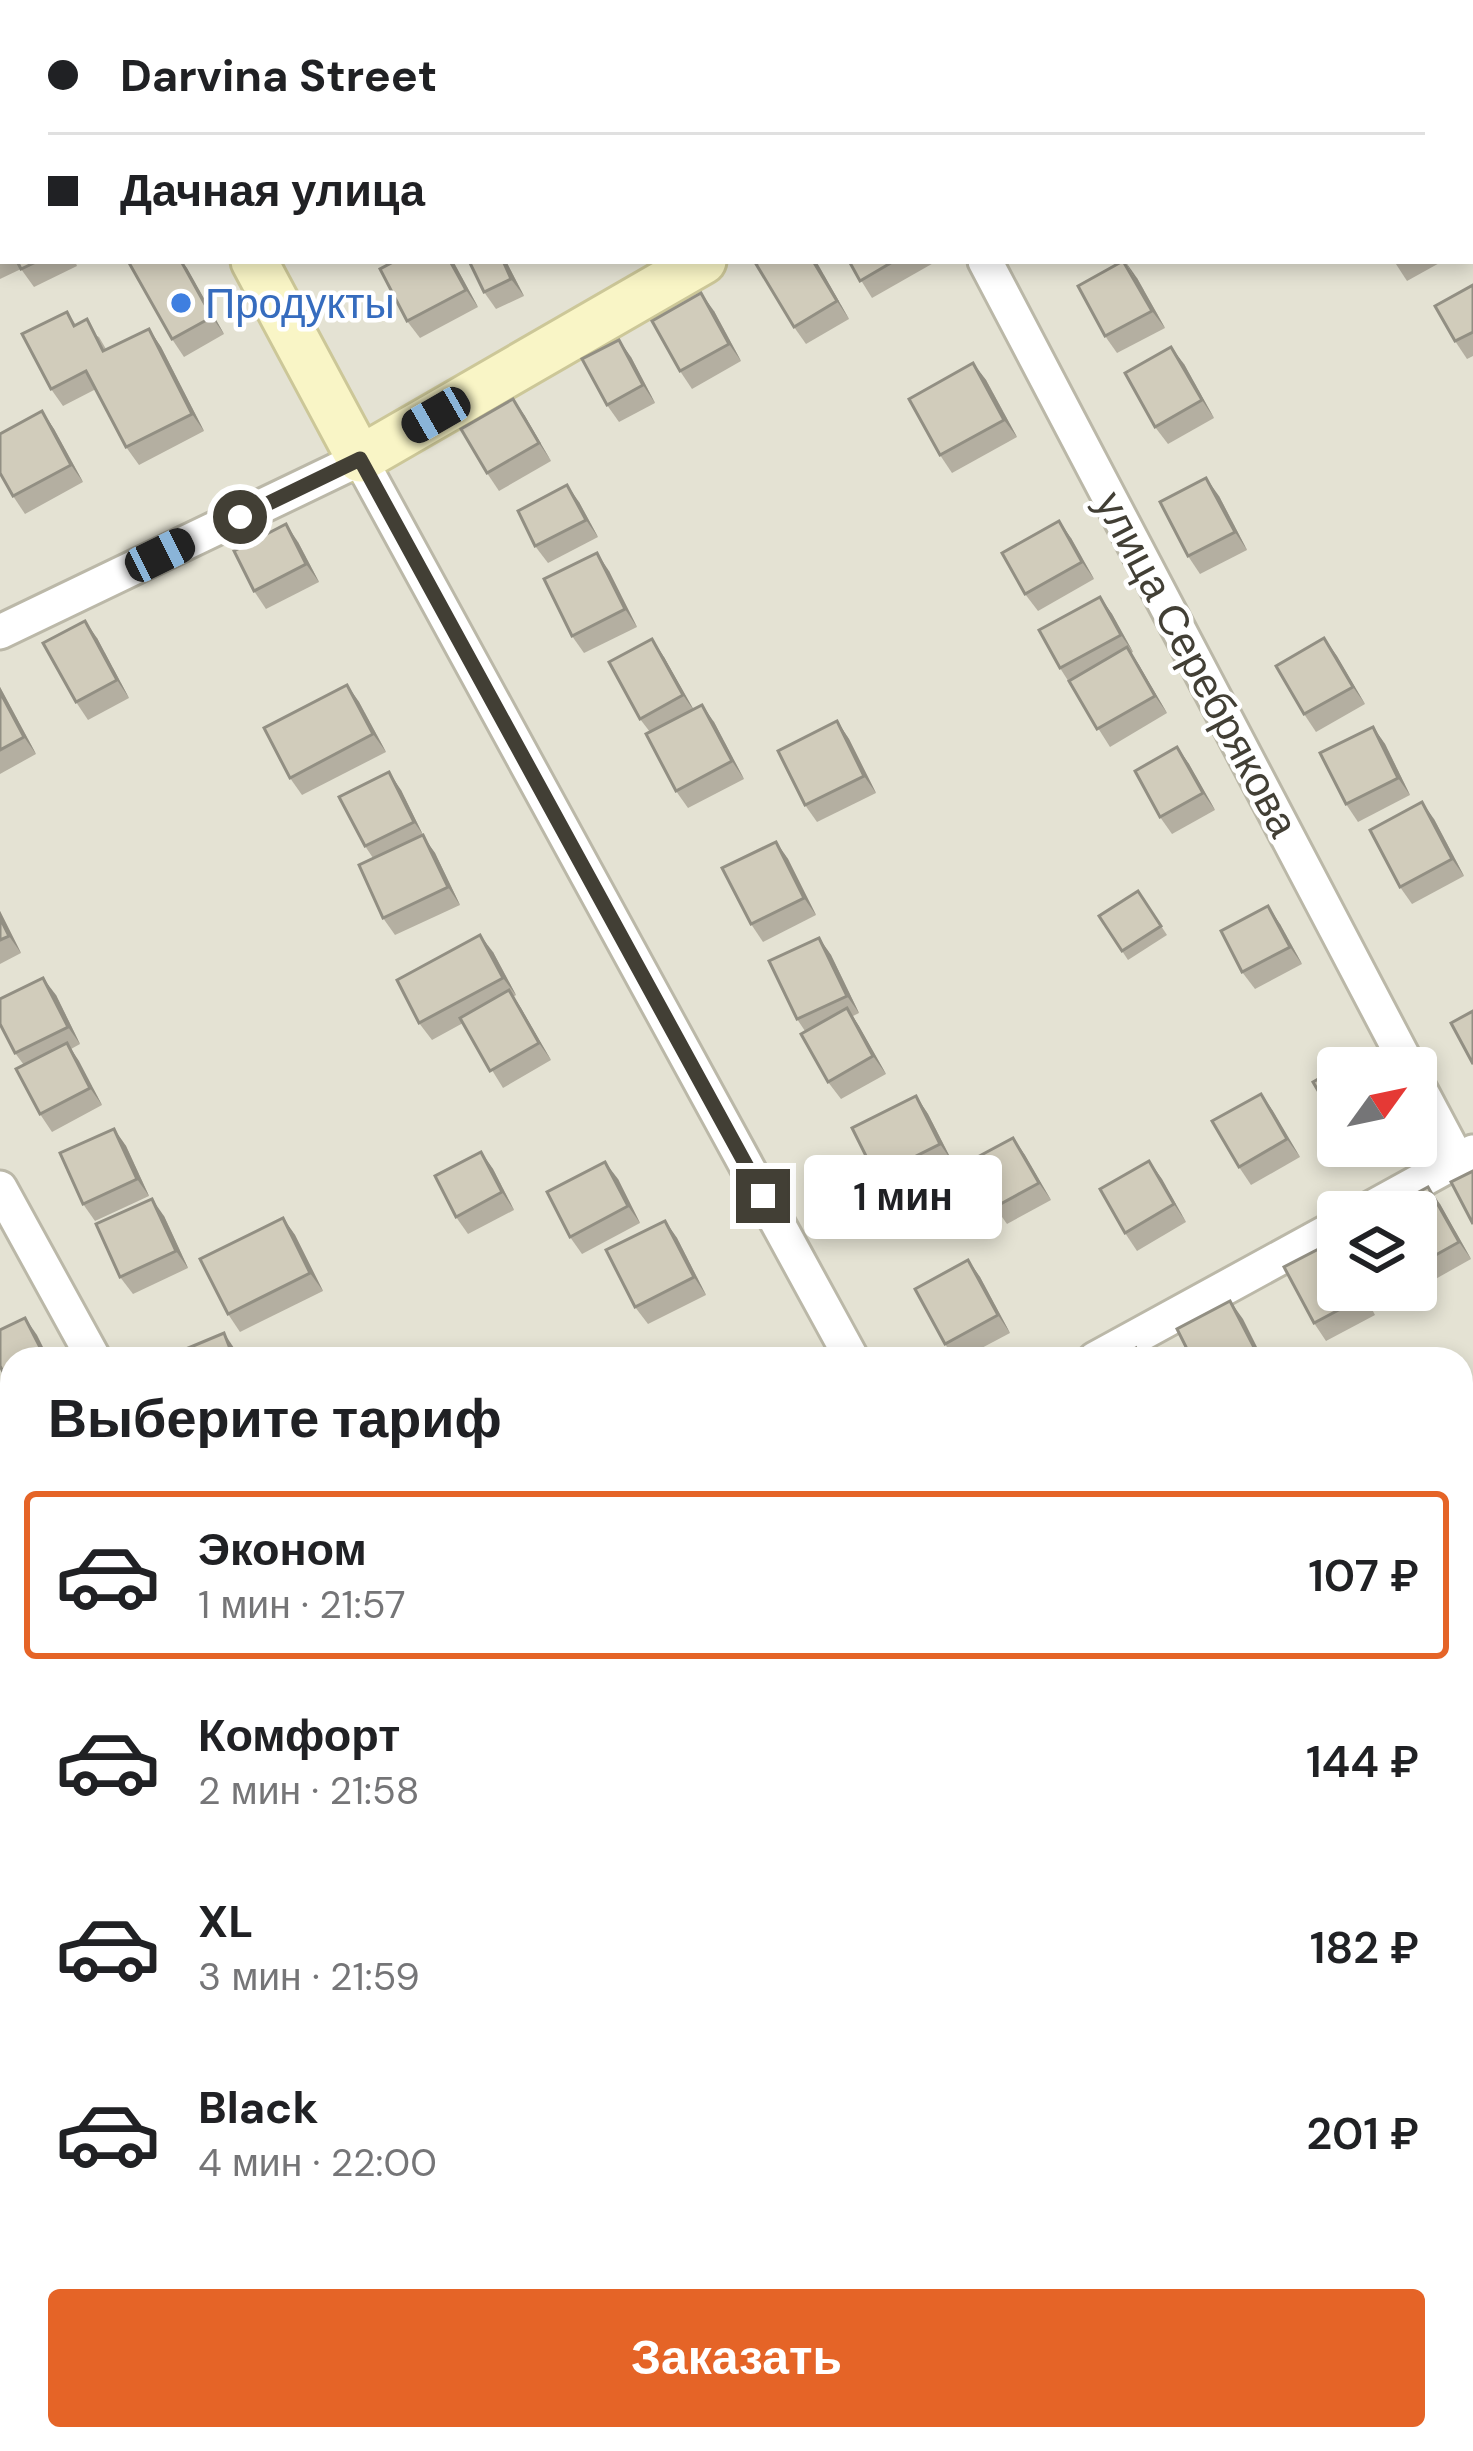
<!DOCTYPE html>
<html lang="ru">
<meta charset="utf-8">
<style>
body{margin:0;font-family:"DM Sans",sans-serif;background:#f2f2f2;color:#202124;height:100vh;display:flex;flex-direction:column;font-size:45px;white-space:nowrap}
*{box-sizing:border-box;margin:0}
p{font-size:39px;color:#757577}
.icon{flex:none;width:66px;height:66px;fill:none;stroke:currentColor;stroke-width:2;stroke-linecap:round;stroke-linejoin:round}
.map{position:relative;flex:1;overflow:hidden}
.sheet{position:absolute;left:0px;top:1347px;width:1473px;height:1104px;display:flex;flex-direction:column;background:#fff;border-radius:36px 36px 0 0;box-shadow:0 6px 18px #0003}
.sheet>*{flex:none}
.guide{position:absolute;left:0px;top:0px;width:1473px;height:264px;box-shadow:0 6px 18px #0003;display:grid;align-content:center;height:264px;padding:0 48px;background:#fff}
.needle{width:78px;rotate:57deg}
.controls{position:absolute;left:1317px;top:1047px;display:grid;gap:24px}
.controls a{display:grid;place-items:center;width:120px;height:120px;border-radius:12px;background:#fff;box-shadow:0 6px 18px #0003;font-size:60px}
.end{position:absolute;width:54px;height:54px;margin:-27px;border:15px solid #423f35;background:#fff;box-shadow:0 0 0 6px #fff}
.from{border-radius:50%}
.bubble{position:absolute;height:84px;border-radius:12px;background:#fff;box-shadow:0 6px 18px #0003;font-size:39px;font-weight:600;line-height:84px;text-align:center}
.car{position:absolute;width:36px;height:72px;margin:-36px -18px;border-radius:15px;box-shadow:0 0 9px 3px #0007;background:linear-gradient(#222 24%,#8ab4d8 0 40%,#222 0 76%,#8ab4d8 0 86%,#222 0)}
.guide b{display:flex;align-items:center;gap:42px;height:114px;font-size:45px}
.guide b+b{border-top:3px solid #e0e0e0}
.guide i{width:30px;height:30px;background:#202124}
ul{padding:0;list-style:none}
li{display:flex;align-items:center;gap:36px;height:168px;margin:0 24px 18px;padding:0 24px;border:6px solid transparent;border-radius:12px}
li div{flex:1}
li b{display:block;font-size:45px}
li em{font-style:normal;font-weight:600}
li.current{border-color:#e56427}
li>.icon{width:108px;height:108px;stroke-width:1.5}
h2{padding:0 48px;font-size:54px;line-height:144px}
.action{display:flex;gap:24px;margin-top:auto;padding:24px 48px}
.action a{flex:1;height:138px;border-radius:12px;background:#e56427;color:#fff;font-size:48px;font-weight:600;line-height:138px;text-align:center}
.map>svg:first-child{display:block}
</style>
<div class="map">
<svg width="1473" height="2451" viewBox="0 0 1473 2451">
<rect width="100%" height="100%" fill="#f0efe5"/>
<path fill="#e4e2d3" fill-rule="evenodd" d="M0 0H1473V2401L1461 2398V1359H12V2328L0 2330ZM3 3H1470V261H3ZM1338 1068H1416V1146H1338ZM1338 1212H1416V1290H1338Z"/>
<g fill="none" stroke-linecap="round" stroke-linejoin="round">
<defs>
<g id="street">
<path d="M845 0 847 3"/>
<path d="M1422 0 1423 3"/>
<path d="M1470 88 1473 94"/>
<path d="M985 261 1409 1068"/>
<path d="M0 632 360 459 852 1359"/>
<path d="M1416 1082 1458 1161"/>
<path d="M0 1188 94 1359"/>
<path d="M1364 1212 1473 1152"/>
<path d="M1095 1359 1338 1226"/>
<path d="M1461 1670 1473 1663"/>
<path d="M1461 1938 1473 1935"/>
<path d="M0 1945 12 1944"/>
</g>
<g id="secondary">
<path d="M114 0 116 3"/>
<path d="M1161 3 1166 0"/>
<path d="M254 261 360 459 703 261"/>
</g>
</defs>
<use href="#street" stroke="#bbb8a8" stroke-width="39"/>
<use href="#secondary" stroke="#ccc798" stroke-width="51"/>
<use href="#street" stroke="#fff" stroke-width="33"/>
<use href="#secondary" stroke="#f9f5c6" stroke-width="45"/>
</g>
<g fill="#b4afa1">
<path d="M229 0H255L250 3H231Z"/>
<path d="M930 0H968L963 3H932Z"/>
<path d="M0 58 3 63V98L0 99Z"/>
<path d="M3 229V261H75L77 266 34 287 21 269 0 279V231Z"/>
<path d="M128 261H182L224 334 184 357 172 339Z"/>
<path d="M453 261 478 307 420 338 407 321Z"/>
<path d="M506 261 524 296 496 309 484 292Z"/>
<path d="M761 261H816L849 319 806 344 794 327Z"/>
<path d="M849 261H937L872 298Z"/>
<path d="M1394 261H1443L1407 281Z"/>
<path d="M1137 278 1165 328 1117 353 1105 336Z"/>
<path d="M1473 285V356L1467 359 1455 341Z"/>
<path d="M714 311 741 361 692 389 680 371Z"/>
<path d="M67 312 76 325 99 337 106 349 149 329 161 347 204 431 139 465 126 447 96 389 63 406 51 389Z"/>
<path d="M631 357 655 403 619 422 607 405Z"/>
<path d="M973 363 986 380 1017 437 952 473 940 455Z"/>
<path d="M1184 364 1214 418 1168 444 1155 427Z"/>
<path d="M513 399 551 461 499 491 487 473Z"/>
<path d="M42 411 54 429 83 482 25 514 13 496Z"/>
<path d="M1219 496 1247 550 1200 574 1188 556Z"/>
<path d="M579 502 598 537 548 563 535 546Z"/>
<path d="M1071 538 1094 579 1038 611 1025 594Z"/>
<path d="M298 542 319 582 266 609 254 591Z"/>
<path d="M609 571 637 627 584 653 572 636Z"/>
<path d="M1100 597 1112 614 1133 652 1131 653 1167 713 1110 747 1060 668Z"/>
<path d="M97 638 129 698 88 720 76 702Z"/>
<path d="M1324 638 1365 704 1316 732 1304 714Z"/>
<path d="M664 657 693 709 714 722 744 779 688 808 676 791 650 732 640 719Z"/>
<path d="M347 685 359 702 386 752 302 795 290 778Z"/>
<path d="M0 687 36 754 0 774Z"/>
<path d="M837 721 849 739 876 793 817 822 805 805Z"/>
<path d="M1373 727 1385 744 1410 795 1358 822 1346 804Z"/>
<path d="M1177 747 1189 764 1215 810 1172 834 1160 817Z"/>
<path d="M401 790 425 839 435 853 460 905 395 935 383 918 373 858 365 846Z"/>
<path d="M1434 819 1464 876 1412 904 1400 887Z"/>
<path d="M776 842 788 859 816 915 763 942 751 924Z"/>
<path d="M1138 891 1167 935 1128 960 1099 916Z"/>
<path d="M0 911 21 953 0 964Z"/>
<path d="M1280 924 1302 964 1255 989 1242 972Z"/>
<path d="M819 938 831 955 859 1013 853 1016 886 1074 841 1099 828 1082 805 1031 797 1019Z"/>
<path d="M493 952 516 995 513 997 551 1060 503 1088 463 1023 432 1040 419 1023Z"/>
<path d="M56 995 80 1044 71 1049 102 1105 52 1132 40 1114 24 1065 15 1053Z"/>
<path d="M1261 1094 1300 1157 1251 1185 1239 1167Z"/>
<path d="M916 1096 928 1114 952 1161 888 1193 876 1176Z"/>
<path d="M114 1129 126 1146 149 1196 95 1221 83 1204Z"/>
<path d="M1013 1138 1051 1200 1007 1224 995 1207Z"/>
<path d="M1351 1146H1386L1361 1161Z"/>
<path d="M481 1152 493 1169 514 1210 468 1234 456 1217Z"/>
<path d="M1149 1161 1186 1222 1137 1251 1125 1233Z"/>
<path d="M618 1179 640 1223 582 1254 570 1237Z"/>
<path d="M1440 1204 1471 1259 1416 1290V1212Z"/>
<path d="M164 1216 188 1268 133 1294 120 1277Z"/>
<path d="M283 1218 295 1235 323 1291 240 1332 228 1314Z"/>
<path d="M665 1221 677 1238 706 1295 648 1324 635 1307Z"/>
<path d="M1334 1241 1338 1248V1290H1362L1375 1315 1326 1341 1314 1323Z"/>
<path d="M968 1260 980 1277 1010 1333 961 1359H955L945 1344Z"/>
</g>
<g fill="#928f83">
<path d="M181 261 187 268 224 334 212 317Z"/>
<path d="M450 261H453L478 307 466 290Z"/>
<path d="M503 261H506L524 296 511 279Z"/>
<path d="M813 261H816L849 319 837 301Z"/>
<path d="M1125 261 1137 278 1165 328 1152 311Z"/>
<path d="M701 293 714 311 741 361 729 344Z"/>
<path d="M149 329 161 347 204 431 192 414Z"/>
<path d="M619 340 631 357 655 403 643 385Z"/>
<path d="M1171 347 1184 364 1214 418 1202 400Z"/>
<path d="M973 363 986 380 1017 437 1004 420Z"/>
<path d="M513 399 525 416 551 461 539 443Z"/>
<path d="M42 411 54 429 83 482 71 465Z"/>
<path d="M1206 478 1219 496 1247 550 1235 532Z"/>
<path d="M567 485 579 502 598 537 586 520Z"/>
<path d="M1059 521 1071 538 1094 579 1082 562Z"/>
<path d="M286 524 298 542 319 582 306 564Z"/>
<path d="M597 553 609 571 637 627 625 609Z"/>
<path d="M1100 597 1112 614 1133 652 1121 635Z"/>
<path d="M85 621 97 638 129 698 117 680Z"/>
<path d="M1324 638 1337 656 1365 704 1353 687Z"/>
<path d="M652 639 664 657 695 712 683 695Z"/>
<path d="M1127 647 1139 665 1167 713 1155 696Z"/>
<path d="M347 685 359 702 386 752 373 734Z"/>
<path d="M0 687 36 754 24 737 0 692Z"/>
<path d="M702 705 714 722 744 779 732 761Z"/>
<path d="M837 721 849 739 876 793 864 776Z"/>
<path d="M1373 727 1385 744 1410 795 1398 778Z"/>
<path d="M1177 747 1189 764 1215 810 1203 793Z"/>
<path d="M389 772 401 790 425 839 435 853 460 905 448 887 424 836 414 822Z"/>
<path d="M1422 802 1434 819 1464 876 1452 859Z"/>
<path d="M776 842 788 859 816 915 804 898Z"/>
<path d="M1268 906 1280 924 1302 964 1290 947Z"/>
<path d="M0 911 21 953 9 936 0 918Z"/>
<path d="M480 935 493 952 516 995 503 978Z"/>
<path d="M819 938 831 955 859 1013 847 996Z"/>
<path d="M43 978 56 995 80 1044 68 1027Z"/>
<path d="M509 990 521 1008 551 1060 539 1043Z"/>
<path d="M847 1008 859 1026 886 1074 873 1056Z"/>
<path d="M67 1043 79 1061 102 1105 90 1088Z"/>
<path d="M1261 1094 1273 1111 1300 1157 1287 1139Z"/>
<path d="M916 1096 928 1114 952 1161 940 1144Z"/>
<path d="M114 1129 126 1146 149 1196 137 1179Z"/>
<path d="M1013 1138 1025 1155 1051 1200 1039 1183Z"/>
<path d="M481 1152 493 1169 514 1210 502 1192Z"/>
<path d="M1149 1161 1162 1179 1186 1222 1174 1204Z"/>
<path d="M605 1162 618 1179 640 1223 628 1206Z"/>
<path d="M1428 1187 1440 1204 1471 1259 1459 1242Z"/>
<path d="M152 1199 164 1216 188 1268 176 1251Z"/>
<path d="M283 1218 295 1235 323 1291 310 1273Z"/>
<path d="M665 1221 677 1238 706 1295 694 1277Z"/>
<path d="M968 1260 980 1277 1010 1333 998 1315Z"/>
<path d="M1230 1301 1243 1319 1263 1359 1259 1357Z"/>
<path d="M25 1318 37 1335 49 1359H46Z"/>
<path d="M224 1333 236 1351 239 1359H234Z"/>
</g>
<g fill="#d1ccbb" stroke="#928f83" stroke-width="3">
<path d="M3 229V255L0 256V231Z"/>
<path d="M17 261H38L21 269Z"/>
<path d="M128 261H181L212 317 172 339Z"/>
<path d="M395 261H450L466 290 407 321 380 269Z"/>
<path d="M469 261H503L511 279 484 292Z"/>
<path d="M761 261H813L837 301 794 327 756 264Z"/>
<path d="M849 261H894L860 281Z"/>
<path d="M1123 261 1152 311 1105 336 1078 286Z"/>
<path d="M1473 285V332L1455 341 1435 306Z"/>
<path d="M701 293 729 344 680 371 652 321Z"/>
<path d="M67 312 74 326 87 319 103 351 149 329 192 414 126 447 86 371 51 389 22 334Z"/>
<path d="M619 340 643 385 607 405 582 359Z"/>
<path d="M1171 347 1202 400 1155 427 1125 373Z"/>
<path d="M973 363 1004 420 940 455 909 399Z"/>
<path d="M513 399 539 443 487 473 461 429Z"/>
<path d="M42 411 71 465 13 496 0 473V434Z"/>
<path d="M1206 478 1235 532 1188 556 1160 502Z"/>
<path d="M567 485 586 520 535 546 518 511Z"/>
<path d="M1059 521 1082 562 1025 594 1002 553Z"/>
<path d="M286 524 306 564 254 591 234 551Z"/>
<path d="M597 553 625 609 572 636 544 579Z"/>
<path d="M1100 597 1121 635 1060 668 1039 630Z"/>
<path d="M85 621 117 680 76 702 43 643Z"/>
<path d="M1324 638 1353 687 1304 714 1276 666Z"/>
<path d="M652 639 683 695 640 719 609 662Z"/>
<path d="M1127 647 1155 696 1097 729 1069 681Z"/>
<path d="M347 685 373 734 290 778 264 728Z"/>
<path d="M0 692 24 737 0 750Z"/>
<path d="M702 705 732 761 676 791 646 734Z"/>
<path d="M837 721 864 776 805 805 778 751Z"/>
<path d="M1373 727 1398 778 1346 804 1320 753Z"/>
<path d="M1177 747 1203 793 1160 817 1135 771Z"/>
<path d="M389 772 414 822 365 846 339 797Z"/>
<path d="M1422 802 1452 859 1400 887 1370 830Z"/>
<path d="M423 835 448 887 383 918 359 865Z"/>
<path d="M776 842 804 898 751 924 722 868Z"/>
<path d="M1138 891 1161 926 1122 951 1099 916Z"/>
<path d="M1268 906 1290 947 1242 972 1221 931Z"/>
<path d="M0 918 9 936 0 940Z"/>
<path d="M480 935 503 978 419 1023 397 980Z"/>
<path d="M819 938 847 996 797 1019 769 961Z"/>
<path d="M43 978 68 1027 15 1053 0 1024V999Z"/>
<path d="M509 990 539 1043 490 1071 460 1018Z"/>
<path d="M847 1008 873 1056 828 1082 801 1034Z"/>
<path d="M1473 1011V1064L1451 1023Z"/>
<path d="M67 1043 90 1088 40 1114 16 1069Z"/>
<path d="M1363 1053 1372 1068H1338V1125L1313 1082Z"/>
<path d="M1261 1094 1287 1139 1239 1167 1212 1121Z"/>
<path d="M916 1096 940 1144 876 1176 852 1128Z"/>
<path d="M114 1129 137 1179 83 1204 60 1153Z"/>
<path d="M1013 1138 1039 1183 995 1207 970 1161Z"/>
<path d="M481 1152 502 1192 456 1217 435 1176Z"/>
<path d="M1149 1161 1174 1204 1125 1233 1100 1189Z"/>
<path d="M605 1162 628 1206 570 1237 547 1192Z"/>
<path d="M1473 1171V1224L1451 1182Z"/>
<path d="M1428 1187 1459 1242 1416 1266V1212H1382Z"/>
<path d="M152 1199 176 1251 120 1277 96 1224Z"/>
<path d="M283 1218 310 1273 228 1314 200 1259Z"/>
<path d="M665 1221 694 1277 635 1307 606 1250Z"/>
<path d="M1334 1241 1338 1250V1290H1359L1363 1297 1314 1323 1284 1267Z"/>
<path d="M968 1260 998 1315 945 1344 915 1289Z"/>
<path d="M1230 1301 1259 1357 1256 1359H1192L1177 1329Z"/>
<path d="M25 1318 46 1359H12L11 1387 0 1366V1330Z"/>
<path d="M224 1333 234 1359H162Z"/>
<path d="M1136 1348 1141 1359H1117Z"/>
<path d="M1473 1537V1599L1469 1601 1461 1583V1542Z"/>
</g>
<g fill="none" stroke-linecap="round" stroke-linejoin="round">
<path stroke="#423f35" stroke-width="15" d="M240 517 360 459 763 1196"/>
</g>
<circle fill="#3f7fe0" stroke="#fff" stroke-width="4.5" cx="181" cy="303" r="12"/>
<g text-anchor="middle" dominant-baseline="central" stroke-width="9" stroke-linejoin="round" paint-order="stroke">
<g font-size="42" fill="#366cbe" stroke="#fff" text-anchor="start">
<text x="205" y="303">Продукты</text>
</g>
<g font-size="42" fill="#423f35" stroke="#fff">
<text transform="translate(1197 664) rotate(62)">улица Серебрякова</text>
</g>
</g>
</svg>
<div class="controls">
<a><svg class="needle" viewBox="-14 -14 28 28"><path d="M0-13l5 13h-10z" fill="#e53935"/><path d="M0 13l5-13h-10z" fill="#757577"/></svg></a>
<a><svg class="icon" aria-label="layers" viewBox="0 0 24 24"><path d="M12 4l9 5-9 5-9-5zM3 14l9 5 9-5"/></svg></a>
</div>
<i class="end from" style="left:240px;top:517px"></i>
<i class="end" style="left:763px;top:1196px"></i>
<div class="bubble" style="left:804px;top:1155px;width:198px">1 мин</div>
<i class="car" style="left:436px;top:415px;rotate:240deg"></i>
<i class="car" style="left:160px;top:555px;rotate:64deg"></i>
<div class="guide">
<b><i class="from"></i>Darvina Street</b>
<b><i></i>Дачная улица</b>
</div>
<section class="sheet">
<h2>Выберите тариф</h2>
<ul>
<li class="current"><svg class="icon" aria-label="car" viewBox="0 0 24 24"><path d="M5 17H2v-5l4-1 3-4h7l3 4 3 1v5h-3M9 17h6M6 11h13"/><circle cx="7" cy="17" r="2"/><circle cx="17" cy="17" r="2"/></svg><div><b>Эконом</b><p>1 мин · 21:57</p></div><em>107 ₽</em></li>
<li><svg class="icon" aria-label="car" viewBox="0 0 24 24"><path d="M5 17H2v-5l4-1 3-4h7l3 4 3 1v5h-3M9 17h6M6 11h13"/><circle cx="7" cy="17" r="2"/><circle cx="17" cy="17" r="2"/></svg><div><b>Комфорт</b><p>2 мин · 21:58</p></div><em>144 ₽</em></li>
<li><svg class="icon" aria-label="car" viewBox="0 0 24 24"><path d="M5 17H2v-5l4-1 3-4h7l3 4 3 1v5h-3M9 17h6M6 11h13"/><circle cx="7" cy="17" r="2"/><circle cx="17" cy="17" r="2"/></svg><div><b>XL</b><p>3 мин · 21:59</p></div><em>182 ₽</em></li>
<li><svg class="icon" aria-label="car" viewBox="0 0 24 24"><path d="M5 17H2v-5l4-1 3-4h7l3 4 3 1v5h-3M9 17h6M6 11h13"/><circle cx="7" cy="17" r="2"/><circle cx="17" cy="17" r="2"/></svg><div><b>Black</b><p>4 мин · 22:00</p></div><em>201 ₽</em></li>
</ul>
<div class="action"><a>Заказать</a></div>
</section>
</div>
